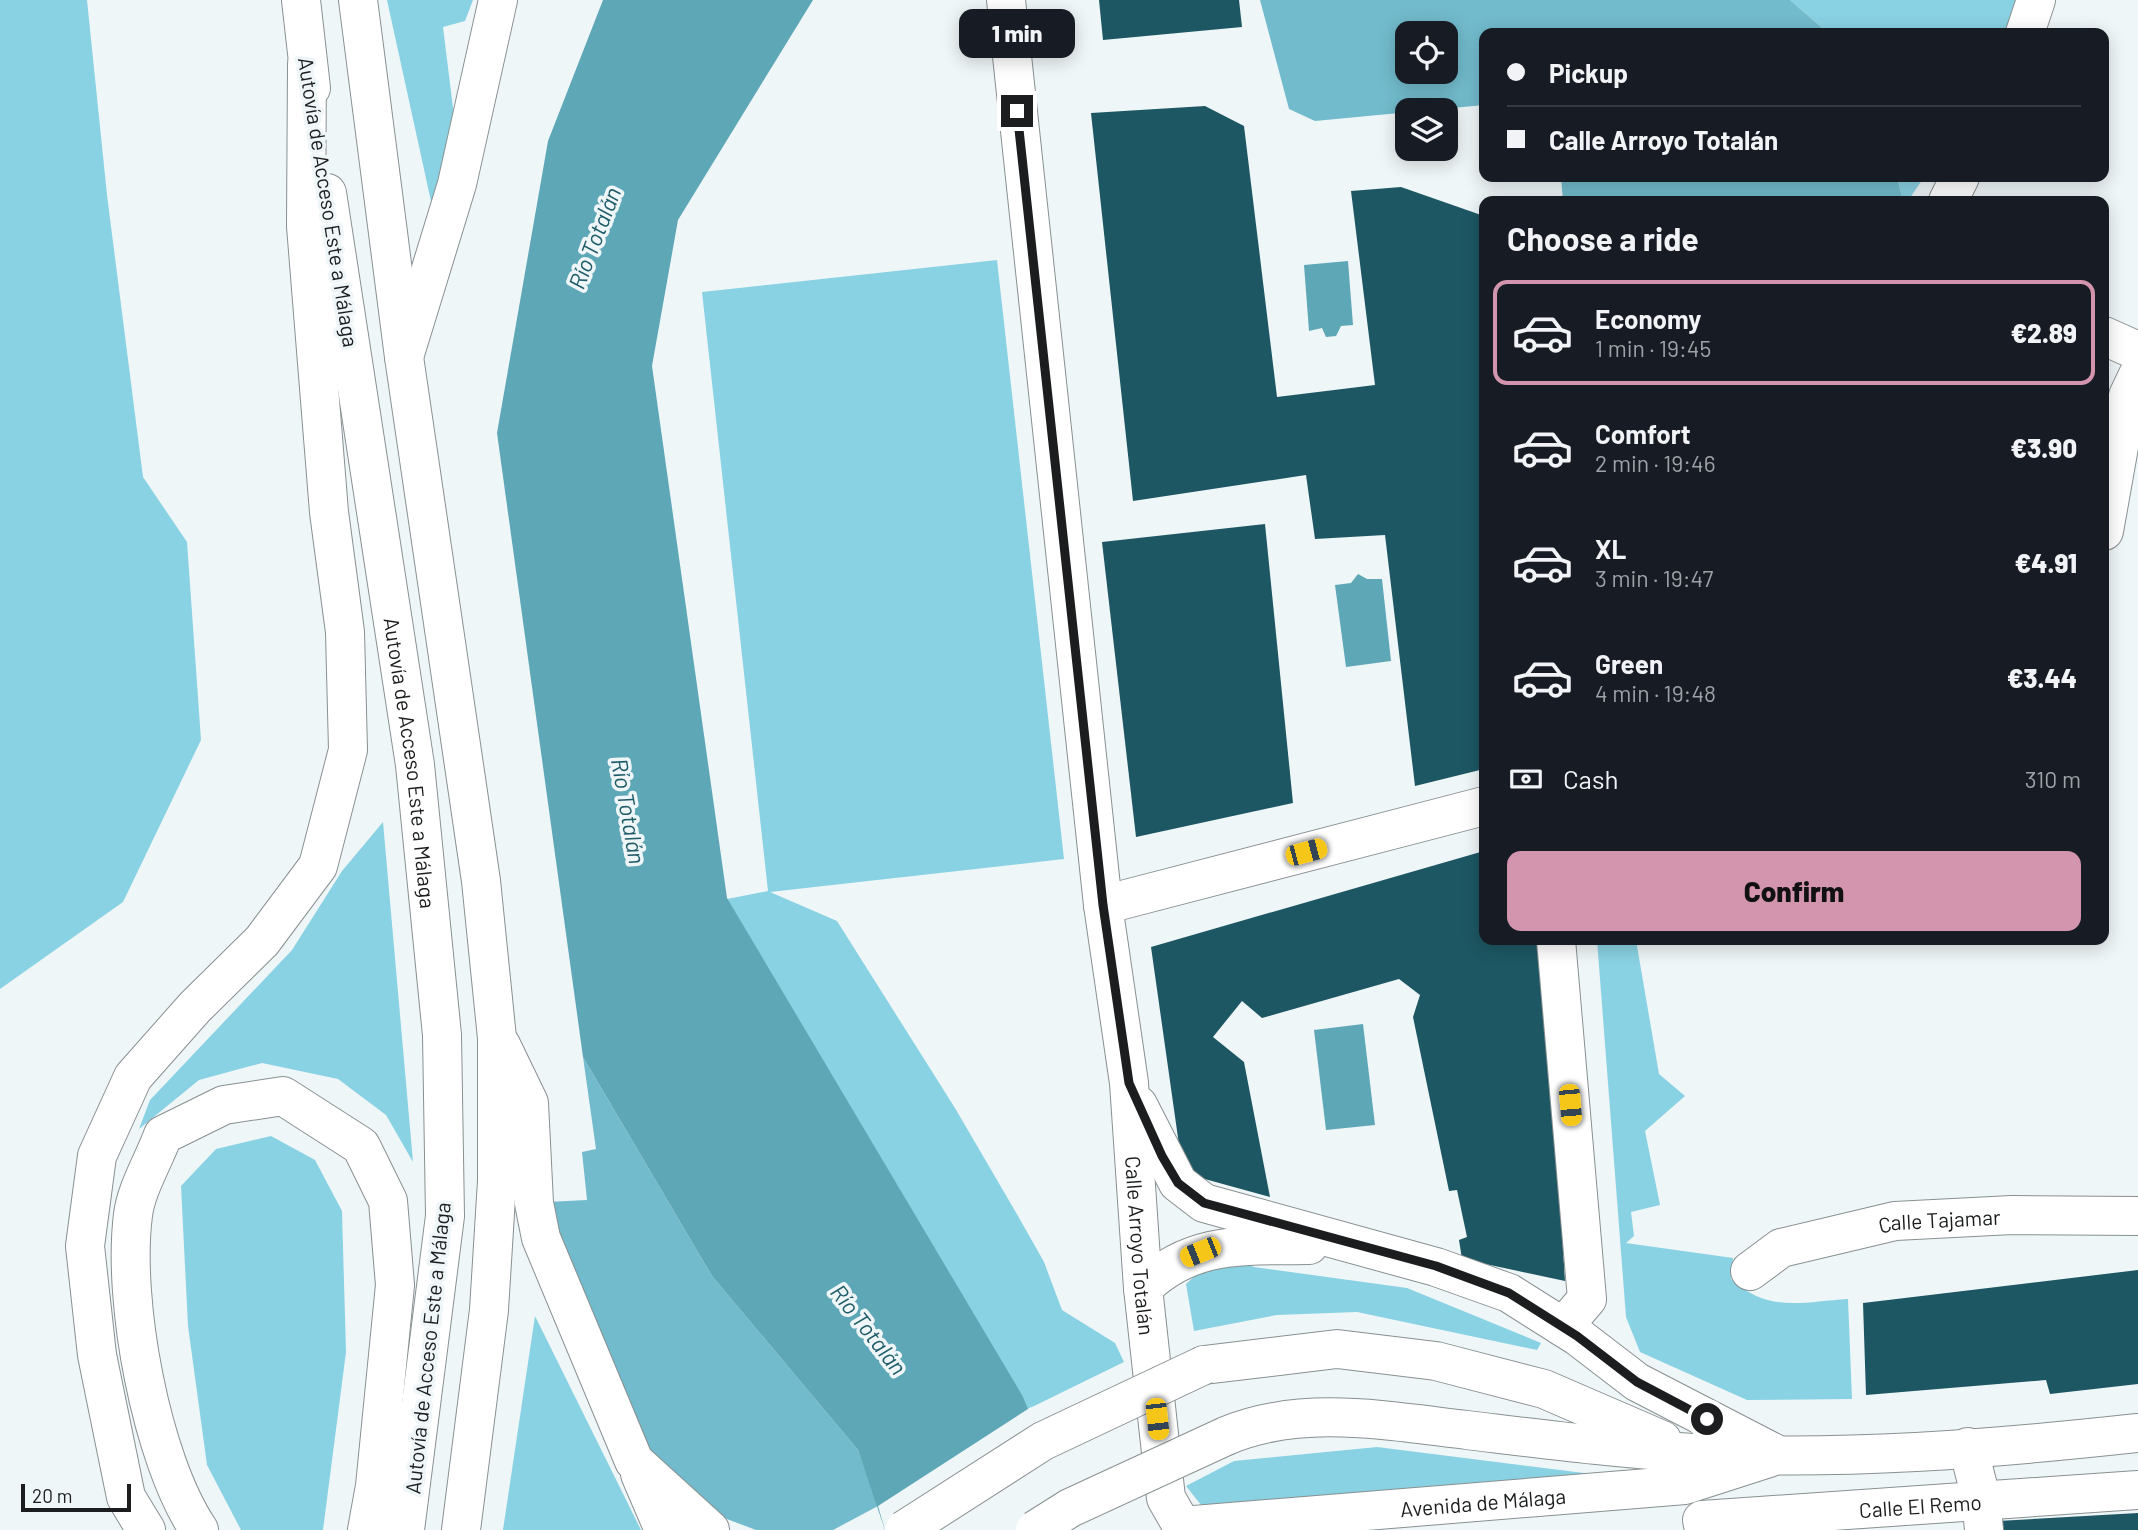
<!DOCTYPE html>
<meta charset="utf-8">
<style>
body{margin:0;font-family:Barlow,sans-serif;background:#20242c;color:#f1f3f6;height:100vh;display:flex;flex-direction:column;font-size:26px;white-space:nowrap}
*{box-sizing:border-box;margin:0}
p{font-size:23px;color:#9ea1a6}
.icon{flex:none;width:38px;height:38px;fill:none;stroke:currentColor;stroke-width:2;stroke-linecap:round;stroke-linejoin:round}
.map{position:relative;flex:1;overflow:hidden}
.side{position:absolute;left:1479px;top:196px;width:630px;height:749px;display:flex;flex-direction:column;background:#171b24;border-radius:14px;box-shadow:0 4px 18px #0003}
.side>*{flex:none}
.top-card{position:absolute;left:1479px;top:28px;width:630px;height:154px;border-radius:14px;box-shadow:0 4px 18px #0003;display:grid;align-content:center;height:154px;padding:0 28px;background:#171b24}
.controls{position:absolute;left:1395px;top:21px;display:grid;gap:14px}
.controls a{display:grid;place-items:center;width:63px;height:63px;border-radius:14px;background:#171b24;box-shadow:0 4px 18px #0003;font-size:35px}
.scale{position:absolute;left:21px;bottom:18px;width:110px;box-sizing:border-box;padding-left:7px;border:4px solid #1b1d1e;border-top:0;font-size:19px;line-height:24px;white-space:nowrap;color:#1b1d1e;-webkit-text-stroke:5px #eff6f8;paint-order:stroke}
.end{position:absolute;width:32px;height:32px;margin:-16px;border:9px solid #1b1d1e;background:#fff;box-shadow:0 0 0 4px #fff}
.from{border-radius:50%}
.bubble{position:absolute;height:49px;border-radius:14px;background:#171b24;box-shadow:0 4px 18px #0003;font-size:23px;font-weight:800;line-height:49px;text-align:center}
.car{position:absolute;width:21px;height:42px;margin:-21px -10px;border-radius:9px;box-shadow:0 0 5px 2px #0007;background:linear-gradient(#f5c518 24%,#345 0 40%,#f5c518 0 76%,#345 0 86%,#f5c518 0)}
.top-card b{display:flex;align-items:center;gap:24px;height:66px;font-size:26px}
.top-card b+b{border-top:2px solid #363941}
.top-card i{width:18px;height:18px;background:#f1f3f6}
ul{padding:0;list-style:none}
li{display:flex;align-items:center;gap:21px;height:105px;margin:0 14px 10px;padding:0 14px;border:4px solid transparent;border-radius:14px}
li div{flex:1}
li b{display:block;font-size:26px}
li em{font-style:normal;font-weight:800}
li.selected{border-color:#d394ae}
li>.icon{width:63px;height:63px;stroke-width:1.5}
h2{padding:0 28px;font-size:32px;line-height:84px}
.pay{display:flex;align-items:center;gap:18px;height:77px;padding:0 28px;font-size:26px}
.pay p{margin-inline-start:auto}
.action{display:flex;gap:14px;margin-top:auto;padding:14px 28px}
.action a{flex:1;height:80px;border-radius:14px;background:#d394ae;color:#111;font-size:28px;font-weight:800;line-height:80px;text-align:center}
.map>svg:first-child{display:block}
</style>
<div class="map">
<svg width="2138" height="1530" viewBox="0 0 2138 1530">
<rect width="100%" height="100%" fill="#eff6f8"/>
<g fill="#89d2e3">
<path d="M0 0H87L107 195 143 477 187 542 201 740 123 902 0 989Z"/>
<path d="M387 0H473L465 21 443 27 455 124 434 215Z"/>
<path d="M1790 0H2021L2013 33H1828Z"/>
<path d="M1897 177H1924L1908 201H1903Z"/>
<path d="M997 260 1064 859 770 892 837 921 955 1108 1018 1216 1044 1262 1062 1310 1115 1343 1124 1362 1028 1409 727 899 768 891 702 292Z"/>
<path d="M383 822 413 1162 386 1115 338 1079 262 1063 199 1080 139 1129 150 1100 292 950 342 871Z"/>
<path d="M1597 940H1636L1659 1074 1685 1096 1645 1131 1660 1205 1631 1212 1634 1236 1626 1243 1733 1258 1731 1279C1769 1313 1800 1302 1848 1299L1852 1399 1747 1400 1640 1352 1626 1317Z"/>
<path d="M271 1136 315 1160 342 1211 346 1352 323 1530H241L207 1465 188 1326 181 1186 216 1149Z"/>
<path d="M1238 1259 1254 1267 1407 1288 1541 1343 1537 1350 1357 1312 1277 1315 1194 1331 1186 1284 1210 1262Z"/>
<path d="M535 1316 641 1530H503Z"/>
<path d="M1377 1447 1608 1476 1201 1505 1186 1486 1234 1461Z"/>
</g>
<g fill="#72bbcc" fill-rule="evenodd">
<path d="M1260 0H1790L1828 33H1484V105L1315 121 1289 109ZM1407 33H1446V72H1407Z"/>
<path d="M1561 177H1897L1903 201H1563Z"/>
<path d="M583 1057 712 1276 858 1450 878 1506 833 1530H756L695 1507 639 1440 547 1202 587 1200 582 1152 596 1149Z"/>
</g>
<g fill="#5da7b7">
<path d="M603 0H813L678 220 652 366 727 898 1022 1395 1081 1530H885L858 1450 712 1276 583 1057 497 433 548 141Z"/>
<path d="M1348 261 1353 325 1341 326 1336 336 1326 337 1322 328 1309 331 1304 265Z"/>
<path d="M1358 574 1367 579H1382L1391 661 1346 667 1335 585 1351 583Z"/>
<path d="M1363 1024 1375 1125 1326 1130 1314 1030Z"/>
</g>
<path fill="#eff6f8" d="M1031 1407 1084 1530H885L878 1506Z"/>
<g fill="#1d5763">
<path d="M1099 0H1239L1242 27 1103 40Z"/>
<path d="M1205 106 1244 126 1277 397 1375 385 1351 191 1401 187 1484 216V769L1415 786 1385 535 1315 539 1306 475 1133 501 1091 113Z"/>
<path d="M1265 524 1293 803 1136 837 1102 542Z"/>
<path d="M1484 851V940H1544L1565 1281 1462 1259 1459 1240 1467 1237 1457 1190 1449 1191 1413 1017 1420 995 1399 979 1262 1018 1242 1001 1213 1037 1244 1062 1270 1197 1183 1173 1151 947Z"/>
<path d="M2138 1270V1384L2050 1394 2046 1380 1866 1395 1863 1303Z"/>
<path d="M2138 1513V1530H1999L1998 1521Z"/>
</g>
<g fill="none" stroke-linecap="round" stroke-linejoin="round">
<defs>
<g id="minor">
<path id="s1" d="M1006 0 1103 905 1129 1083 1143 1288 1166 1498 1182 1526 1685 1485 1769 1458"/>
<path d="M2025 33 2036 0"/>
<path d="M1948 201 1960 177"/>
<path d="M2104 336 2138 351"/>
<path d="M404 357 457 184 498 0"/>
<path d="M2104 531 2128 396 2138 375"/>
<path d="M1103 905 1484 806"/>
<path d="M1556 940 1587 1299 1563 1327"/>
<path d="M1138 1105 1178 1183 1204 1203 1436 1267 1509 1293 1577 1336 1637 1382 1778 1455"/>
<path id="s2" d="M1750 1271 1781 1248 1895 1221 2012 1215 2138 1216"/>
<path d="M1143 1288C1192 1240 1245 1246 1309 1245"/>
<path d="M1968 1447 1981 1498 1984 1530"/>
<path id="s3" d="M1704 1530 1702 1520 2138 1490"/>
</g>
<g id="major">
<path d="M1204 1365 1337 1349 1436 1361 1544 1389 1662 1440"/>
<path d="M1226 1436C1301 1404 1388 1421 1467 1430 1542 1439 1618 1449 1693 1453 1841 1461 1991 1449 2138 1433"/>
</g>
<g id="highway">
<path d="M301 0 311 88"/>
<path d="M358 0 404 357 481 881 497 1038V1181L489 1310 461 1530"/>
<path id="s4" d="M327 193 415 765 442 1035 445 1216 405 1530"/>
<path d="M501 1045 529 1103 534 1203 541 1238 634 1461 710 1530"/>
<path d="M640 1474 664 1530"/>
<path d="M146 1530 126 1497 97 1355 85 1246 97 1156 133 1077 195 1007 262 941 318 866 348 750 345 632 329 512 306 226 307 64"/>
<path d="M199 1530C151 1459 122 1300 133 1215 136 1189 154 1160 163 1135L224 1105 283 1096 361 1146 388 1201 395 1285 375 1486 367 1530"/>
</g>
</defs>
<use href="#minor" stroke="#899091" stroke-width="40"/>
<use href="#major" stroke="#899091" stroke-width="40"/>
<use href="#highway" stroke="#899091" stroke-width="40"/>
<use href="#minor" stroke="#fff" stroke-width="38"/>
<use href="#major" stroke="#fff" stroke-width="38"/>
<use href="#highway" stroke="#fff" stroke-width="38"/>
<defs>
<g id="major-bridge">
<path d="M904 1530 1043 1441 1204 1365"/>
<path d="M1035 1530 1070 1508 1226 1436"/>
</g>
</defs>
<use href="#major-bridge" stroke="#899091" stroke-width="40" stroke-linecap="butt"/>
<use href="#major-bridge" stroke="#fff" stroke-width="38"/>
</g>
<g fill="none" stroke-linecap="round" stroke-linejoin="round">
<path stroke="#1b1d1e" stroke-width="9" d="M1017 111 1103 905 1129 1083 1162 1156 1178 1183 1204 1203 1436 1266 1509 1293 1577 1336 1637 1382 1707 1419"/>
</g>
<g text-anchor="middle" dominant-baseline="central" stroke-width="7" stroke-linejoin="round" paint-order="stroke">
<g font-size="21" fill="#1b1d1e" stroke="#eff6f8">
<text transform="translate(329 202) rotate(81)">Autovía de Acceso Este a Málaga</text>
<text stroke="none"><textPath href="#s4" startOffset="576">Autovía de Acceso Este a Málaga</textPath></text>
<text stroke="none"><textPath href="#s2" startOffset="200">Calle Tajamar</textPath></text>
<text stroke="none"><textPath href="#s1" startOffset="1253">Calle Arroyo Totalán</textPath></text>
<text transform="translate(427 1348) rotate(-84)">Autovía de Acceso Este a Málaga</text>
<text stroke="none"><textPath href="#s1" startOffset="1841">Avenida de Málaga</textPath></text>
<text stroke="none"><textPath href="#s3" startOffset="229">Calle El Remo</textPath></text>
</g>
<g font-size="23" font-style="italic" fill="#1e5b68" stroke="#eff6f8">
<text transform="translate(594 238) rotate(-69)">Río Totalán</text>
<text transform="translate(629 811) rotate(80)">Río Totalán</text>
<text transform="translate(869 1329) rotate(52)">Río Totalán</text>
</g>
</g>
</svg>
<div class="controls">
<a><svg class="icon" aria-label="locate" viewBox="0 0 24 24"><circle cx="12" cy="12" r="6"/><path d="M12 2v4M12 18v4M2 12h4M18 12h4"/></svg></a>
<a><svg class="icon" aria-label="layers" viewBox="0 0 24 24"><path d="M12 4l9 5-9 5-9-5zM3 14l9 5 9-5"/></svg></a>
</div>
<div class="scale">20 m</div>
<i class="end from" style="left:1707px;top:1419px"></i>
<i class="end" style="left:1017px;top:111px"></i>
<div class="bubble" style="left:959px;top:9px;width:116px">1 min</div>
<i class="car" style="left:1306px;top:852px;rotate:75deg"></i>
<i class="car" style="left:1570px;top:1105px;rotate:175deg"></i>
<i class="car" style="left:1200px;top:1252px;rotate:248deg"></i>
<i class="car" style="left:1157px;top:1419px;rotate:174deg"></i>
<div class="top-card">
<b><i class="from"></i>Pickup</b>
<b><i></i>Calle Arroyo Totalán</b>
</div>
<section class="side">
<h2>Choose a ride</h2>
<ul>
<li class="selected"><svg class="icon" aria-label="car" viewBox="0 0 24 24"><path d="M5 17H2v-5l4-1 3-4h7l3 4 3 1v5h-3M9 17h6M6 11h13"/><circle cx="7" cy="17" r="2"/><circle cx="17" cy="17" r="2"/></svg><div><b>Economy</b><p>1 min · 19:45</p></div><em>€2.89</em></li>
<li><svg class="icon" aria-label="car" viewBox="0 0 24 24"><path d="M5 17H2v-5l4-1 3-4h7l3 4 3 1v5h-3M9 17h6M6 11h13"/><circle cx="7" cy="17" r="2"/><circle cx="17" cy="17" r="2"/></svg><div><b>Comfort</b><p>2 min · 19:46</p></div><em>€3.90</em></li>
<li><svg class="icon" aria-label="car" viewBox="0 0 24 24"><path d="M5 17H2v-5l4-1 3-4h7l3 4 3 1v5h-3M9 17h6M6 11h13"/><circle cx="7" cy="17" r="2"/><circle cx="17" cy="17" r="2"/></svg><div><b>XL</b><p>3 min · 19:47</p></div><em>€4.91</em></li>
<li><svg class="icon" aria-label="car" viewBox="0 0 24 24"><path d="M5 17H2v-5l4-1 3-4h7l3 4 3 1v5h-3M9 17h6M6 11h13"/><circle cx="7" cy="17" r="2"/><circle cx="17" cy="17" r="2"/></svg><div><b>Green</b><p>4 min · 19:48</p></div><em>€3.44</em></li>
</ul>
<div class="pay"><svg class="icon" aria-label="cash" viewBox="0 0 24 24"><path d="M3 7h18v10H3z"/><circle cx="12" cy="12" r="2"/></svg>Cash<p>310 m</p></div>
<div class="action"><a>Confirm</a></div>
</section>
</div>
